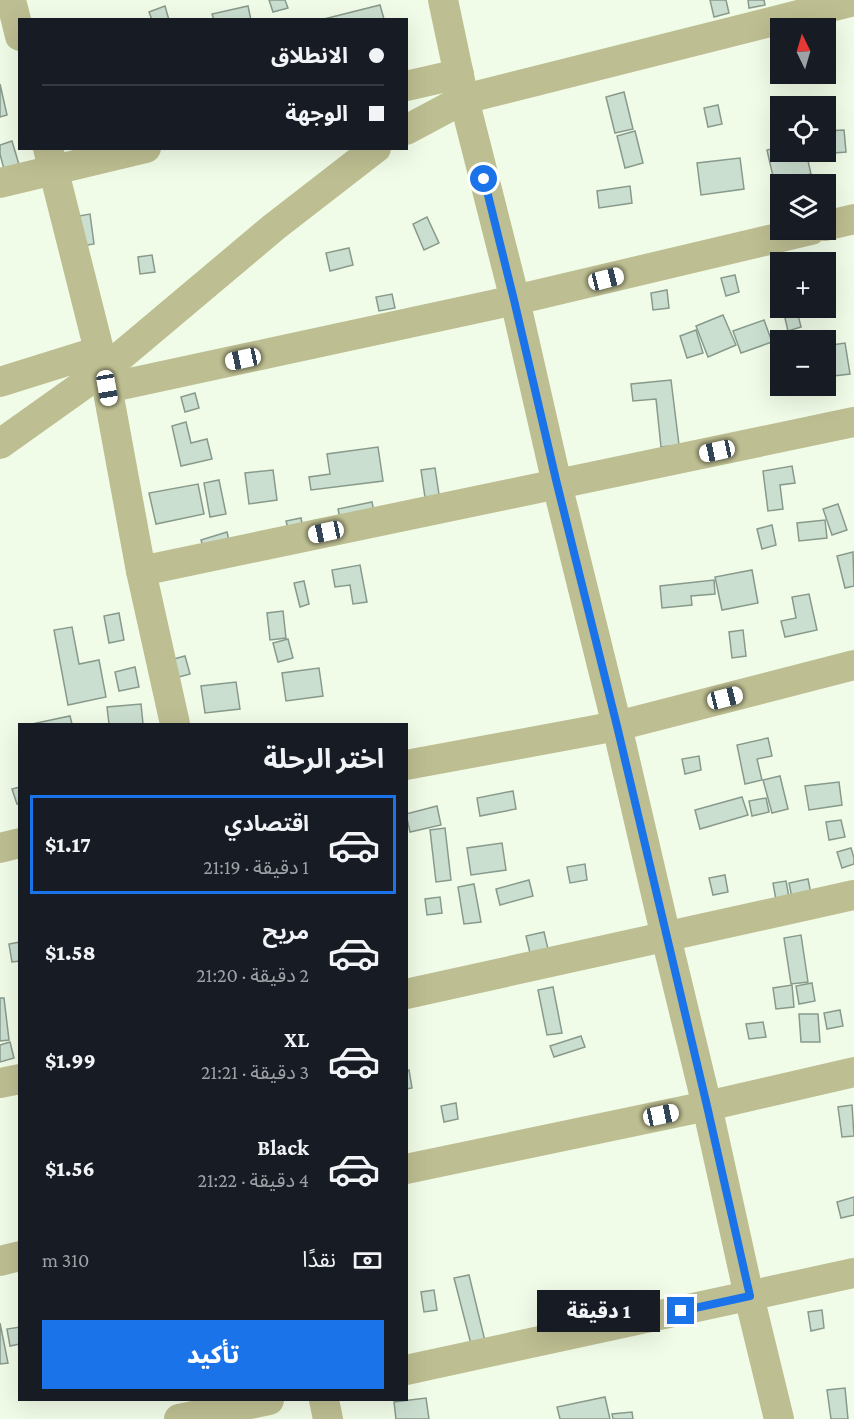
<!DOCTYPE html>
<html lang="ar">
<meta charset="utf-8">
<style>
body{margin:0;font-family:"Crimson Pro","Noto Sans Arabic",serif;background:#242831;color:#f1f3f6;direction:rtl;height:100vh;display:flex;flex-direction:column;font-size:22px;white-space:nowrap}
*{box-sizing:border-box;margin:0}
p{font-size:20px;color:#9ea1a6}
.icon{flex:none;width:33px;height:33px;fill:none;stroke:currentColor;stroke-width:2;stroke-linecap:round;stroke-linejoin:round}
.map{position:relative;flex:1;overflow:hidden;direction:ltr}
.sheet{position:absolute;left:18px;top:723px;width:390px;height:678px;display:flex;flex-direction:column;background:#171b24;border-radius:0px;box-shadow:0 6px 24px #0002;direction:rtl}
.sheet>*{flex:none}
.hud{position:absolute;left:18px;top:18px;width:390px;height:132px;border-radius:0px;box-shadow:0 6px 24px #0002;direction:rtl;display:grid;align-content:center;height:132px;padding:0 24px;background:#171b24}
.needle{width:39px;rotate:355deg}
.fabs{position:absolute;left:770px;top:18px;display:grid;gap:12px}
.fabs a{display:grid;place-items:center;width:66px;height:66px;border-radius:0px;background:#171b24;box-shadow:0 6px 24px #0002;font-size:30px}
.end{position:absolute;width:27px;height:27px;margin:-14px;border:8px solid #1a73e8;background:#fff;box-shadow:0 0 0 3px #fff}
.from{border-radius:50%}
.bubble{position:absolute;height:42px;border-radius:0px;background:#171b24;box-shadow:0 6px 24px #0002;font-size:20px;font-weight:800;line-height:42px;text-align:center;direction:rtl}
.car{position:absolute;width:18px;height:36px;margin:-18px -9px;border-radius:8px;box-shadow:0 0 4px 2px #0007;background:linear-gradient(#fff 24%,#345 0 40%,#fff 0 76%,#345 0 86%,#fff 0)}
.hud b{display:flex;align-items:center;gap:21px;height:57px;font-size:22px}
.hud b+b{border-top:2px solid #363941}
.hud i{width:15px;height:15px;background:#f1f3f6}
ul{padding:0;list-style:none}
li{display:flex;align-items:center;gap:18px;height:99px;margin:0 12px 9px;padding:0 12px;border:3px solid transparent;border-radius:0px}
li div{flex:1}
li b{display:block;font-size:22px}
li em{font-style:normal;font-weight:800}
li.active{border-color:#1a73e8}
li>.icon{width:54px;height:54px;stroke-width:1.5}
h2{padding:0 24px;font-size:27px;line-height:72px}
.pay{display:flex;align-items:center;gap:15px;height:66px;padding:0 24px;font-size:22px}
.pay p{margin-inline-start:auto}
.action{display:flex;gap:12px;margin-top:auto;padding:12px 24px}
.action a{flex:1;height:69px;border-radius:0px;background:#1a73e8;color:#fff;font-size:24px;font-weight:800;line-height:69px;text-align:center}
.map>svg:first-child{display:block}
</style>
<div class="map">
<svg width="854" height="1419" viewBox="0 0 854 1419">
<rect width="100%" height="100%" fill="#f1fce8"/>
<g fill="#cbdfd0" stroke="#889a8c" stroke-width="1.5">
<path d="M269 0H285L288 8 273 12Z"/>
<path d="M710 0H726L729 13 714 17Z"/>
<path d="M748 0H764L765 5 749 8Z"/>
<path d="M380 5 384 19 320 20Z"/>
<path d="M165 6 169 20H152L149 12Z"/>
<path d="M248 6 251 20H214L212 14Z"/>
<path d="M0 84 7 115 0 117Z"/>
<path d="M624 92 633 129 615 133 606 97Z"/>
<path d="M718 105 722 124 708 127 704 108Z"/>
<path d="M844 130 846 152 822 154V152H825V131Z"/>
<path d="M635 131 643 163 625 168 617 136Z"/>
<path d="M12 141 20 168 5 173 0 154V145Z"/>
<path d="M780 147V152H806L811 174 774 181 767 150Z"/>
<path d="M740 158 744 189 701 195 697 163Z"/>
<path d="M791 181 792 184H780V220L774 183Z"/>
<path d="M630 186 632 203 599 208 597 191Z"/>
<path d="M90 214 94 244 77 247 73 217Z"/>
<path d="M427 217 439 243 424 250 413 224Z"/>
<path d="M349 248 353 265 330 271 326 253Z"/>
<path d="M152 255 155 272 140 274 138 257Z"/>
<path d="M780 263V293L779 294 774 264Z"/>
<path d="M735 275 739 292 726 296 721 278Z"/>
<path d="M667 290 669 308 653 310 651 293Z"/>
<path d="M392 294 395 308 379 311 376 297Z"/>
<path d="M797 311 801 327 788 331 784 314Z"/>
<path d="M723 315 736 345 708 357 696 326Z"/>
<path d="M764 320 772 342 741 353 733 331Z"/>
<path d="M696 330 703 353 687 358 680 336Z"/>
<path d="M845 343 850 374 825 377V346Z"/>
<path d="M671 380 679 445 661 447 656 399 633 401 631 384Z"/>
<path d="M195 393 199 408 185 412 181 397Z"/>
<path d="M186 422 191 443 207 439 212 459 181 466 172 426Z"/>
<path d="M378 447 383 481 311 490 309 477 330 474 327 454Z"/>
<path d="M792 466 795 483 780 485 783 509 768 511 763 471Z"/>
<path d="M435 468 440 501 426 504 421 470Z"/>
<path d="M273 470 277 500 249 504 245 473Z"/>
<path d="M219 480 226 514 210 517 204 483Z"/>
<path d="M198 484 204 514 156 524 149 493Z"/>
<path d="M372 502 375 517 341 524 338 509Z"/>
<path d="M838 504 847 530 832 535 823 509Z"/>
<path d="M301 518 304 533 290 536 286 521Z"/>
<path d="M825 520 827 538 799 541 797 523Z"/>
<path d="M772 525 776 545 762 549 757 529Z"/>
<path d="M227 532 231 549 206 557 201 540Z"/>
<path d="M853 552 854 586 845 588 837 556Z"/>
<path d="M360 565 367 602 353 604 350 585 335 587 332 570Z"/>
<path d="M752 570 758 603 722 610 715 577Z"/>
<path d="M714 580 715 594 691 596 692 605 662 608 660 586Z"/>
<path d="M304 581 309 604 300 607 294 583Z"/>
<path d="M809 594 817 630 785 637 781 621 796 618 792 597Z"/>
<path d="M283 611 286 638 270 640 267 613Z"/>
<path d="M119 613 124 640 109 643 104 616Z"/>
<path d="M72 627 79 664 99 660 106 697 68 705 54 630Z"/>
<path d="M743 630 746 656 732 658 729 632Z"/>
<path d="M288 639 293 658 278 662 273 643Z"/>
<path d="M185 656 190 674 175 678 170 660Z"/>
<path d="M135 667 139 687 119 691 115 672Z"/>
<path d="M319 668 323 696 286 701 282 673Z"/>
<path d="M236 682 240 709 205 713 201 686Z"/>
<path d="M141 704 143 724H109L107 707Z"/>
<path d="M70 716 72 724H32Z"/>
<path d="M768 738 772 756 757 759 762 780 745 784 737 745Z"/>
<path d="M699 756 701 770 685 774 682 759Z"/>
<path d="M780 776 788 809 772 813 763 780Z"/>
<path d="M839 782 842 805 809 810 805 786Z"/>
<path d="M20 787V803L17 804 12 789Z"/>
<path d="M513 791 516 809 480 816 477 798Z"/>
<path d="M742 797 748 815 700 829 695 810Z"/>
<path d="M766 798 769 812 752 816 749 801Z"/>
<path d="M437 806 441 825 410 832 406 814Z"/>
<path d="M841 820 845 837 829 840 826 822Z"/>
<path d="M445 828 451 880 436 882 430 830Z"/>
<path d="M502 843 506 870 471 875 467 848Z"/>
<path d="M851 848 854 858V864L842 868 837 852Z"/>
<path d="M585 864 587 880 570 883 567 867Z"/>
<path d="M725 875 728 892 713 895 709 878Z"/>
<path d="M808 879 811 894 792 898 789 883Z"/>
<path d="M529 880 533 896 500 905 496 889Z"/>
<path d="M786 881 789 897 776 900 773 883Z"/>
<path d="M474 884 481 922 464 924 458 887Z"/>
<path d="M440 897 442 913 427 915 425 899Z"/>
<path d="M544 932 548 949 530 953 526 936Z"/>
<path d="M801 935 808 982 791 984 784 938Z"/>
<path d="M20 942V961L12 962 9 944Z"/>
<path d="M812 983 815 1001 799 1004 796 986Z"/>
<path d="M792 985 794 1007 776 1009 773 988Z"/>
<path d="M553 987 562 1033 547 1035 538 990Z"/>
<path d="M0 998H4L9 1040 0 1041Z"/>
<path d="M840 1010 843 1026 827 1029 824 1013Z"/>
<path d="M799 1014H818L820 1042H801Z"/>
<path d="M763 1022 766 1037 749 1039 746 1024Z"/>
<path d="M581 1036 585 1047 554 1057 550 1046Z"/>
<path d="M10 1042 14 1058 0 1062V1045Z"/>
<path d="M409 1070 412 1088 406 1089V1071Z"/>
<path d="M456 1103 458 1119 444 1122 441 1106Z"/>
<path d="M852 1105 854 1136 842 1137 838 1107Z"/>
<path d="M854 1197V1215L841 1218 837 1202Z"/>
<path d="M469 1275 485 1341 471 1344 454 1278Z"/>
<path d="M434 1290 437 1310 424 1312 421 1292Z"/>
<path d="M822 1310 824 1328 811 1331 808 1312Z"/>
<path d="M0 1323 8 1363 0 1364Z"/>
<path d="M20 1327V1344L10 1346 7 1329Z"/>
<path d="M845 1388 848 1419H831L827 1390Z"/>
<path d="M605 1397 610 1419H560L557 1407Z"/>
<path d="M426 1398 429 1419H396L394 1402Z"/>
<path d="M632 1412 633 1419H613L612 1414Z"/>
</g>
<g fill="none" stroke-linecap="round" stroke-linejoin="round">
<g stroke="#bdbe91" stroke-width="30">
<path d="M11 0 20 36"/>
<path d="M443 0 464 99 515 300 557 484 617 726 666 937 707 1106 749 1296 779 1419"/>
<path d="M406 86 459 74"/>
<path d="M406 130 464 99 854 1"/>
<path d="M48 148 104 370 141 571 175 724"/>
<path d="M0 183 146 148"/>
<path d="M825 226 854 219"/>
<path d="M0 382 99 351"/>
<path d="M107 388 515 300 811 230"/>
<path d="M0 444 104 370 274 227 376 148"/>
<path d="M141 571 854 422"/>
<path d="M406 765 617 726 854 665"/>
<path d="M0 848 20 843"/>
<path d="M406 994 854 895"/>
<path d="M0 1083 20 1079"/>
<path d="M406 1169 707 1106 854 1072"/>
<path d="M0 1261 20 1256"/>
<path d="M406 1370 854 1273"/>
<path d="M324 1400 328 1419"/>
<path d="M179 1419 269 1400"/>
</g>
</g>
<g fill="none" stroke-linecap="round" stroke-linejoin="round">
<path stroke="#1a73e8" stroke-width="8" d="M484 179 514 300 557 484 617 726 707 1106 750 1296 681 1311"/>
</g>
</svg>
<div class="fabs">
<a><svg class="needle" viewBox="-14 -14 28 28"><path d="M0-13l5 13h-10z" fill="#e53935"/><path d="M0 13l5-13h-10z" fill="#9ea1a6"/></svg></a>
<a><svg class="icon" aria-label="locate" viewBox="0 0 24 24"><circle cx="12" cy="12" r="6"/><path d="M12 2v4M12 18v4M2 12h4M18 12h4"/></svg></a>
<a><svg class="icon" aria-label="layers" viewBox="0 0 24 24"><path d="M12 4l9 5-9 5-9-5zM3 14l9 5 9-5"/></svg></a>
<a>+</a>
<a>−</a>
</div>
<i class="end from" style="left:484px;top:179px"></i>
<i class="end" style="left:681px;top:1311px"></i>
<div class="bubble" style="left:537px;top:1290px;width:123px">1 دقيقة</div>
<i class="car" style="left:606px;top:279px;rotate:76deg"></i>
<i class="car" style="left:243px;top:359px;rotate:258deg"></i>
<i class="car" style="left:107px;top:388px;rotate:170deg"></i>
<i class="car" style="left:717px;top:451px;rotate:258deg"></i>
<i class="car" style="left:326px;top:532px;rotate:258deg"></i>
<i class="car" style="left:725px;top:698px;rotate:76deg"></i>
<i class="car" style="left:661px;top:1115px;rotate:78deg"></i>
<div class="hud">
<b><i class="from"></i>الانطلاق</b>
<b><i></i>الوجهة</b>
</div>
<section class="sheet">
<h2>اختر الرحلة</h2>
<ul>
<li class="active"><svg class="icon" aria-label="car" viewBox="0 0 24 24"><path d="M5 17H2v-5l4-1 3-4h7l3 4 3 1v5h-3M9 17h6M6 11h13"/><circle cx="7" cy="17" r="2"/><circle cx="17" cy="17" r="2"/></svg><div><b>اقتصادي</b><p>1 دقيقة · 21:19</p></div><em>$1.17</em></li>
<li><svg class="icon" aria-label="car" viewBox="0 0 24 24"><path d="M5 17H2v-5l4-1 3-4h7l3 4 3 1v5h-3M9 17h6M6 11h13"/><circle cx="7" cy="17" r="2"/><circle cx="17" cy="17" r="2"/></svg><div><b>مريح</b><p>2 دقيقة · 21:20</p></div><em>$1.58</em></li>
<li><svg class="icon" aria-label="car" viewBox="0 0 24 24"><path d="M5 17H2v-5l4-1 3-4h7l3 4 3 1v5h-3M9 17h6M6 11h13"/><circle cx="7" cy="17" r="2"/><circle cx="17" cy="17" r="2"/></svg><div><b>XL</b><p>3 دقيقة · 21:21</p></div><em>$1.99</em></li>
<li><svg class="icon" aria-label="car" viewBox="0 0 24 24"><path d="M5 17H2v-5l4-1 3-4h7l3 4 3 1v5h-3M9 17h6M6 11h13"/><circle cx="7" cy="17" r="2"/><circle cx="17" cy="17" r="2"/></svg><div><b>Black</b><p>4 دقيقة · 21:22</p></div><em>$1.56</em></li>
</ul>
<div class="pay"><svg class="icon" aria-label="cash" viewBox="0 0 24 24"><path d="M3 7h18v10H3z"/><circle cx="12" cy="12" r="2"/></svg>نقدًا<p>310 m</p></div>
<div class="action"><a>تأكيد</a></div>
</section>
</div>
